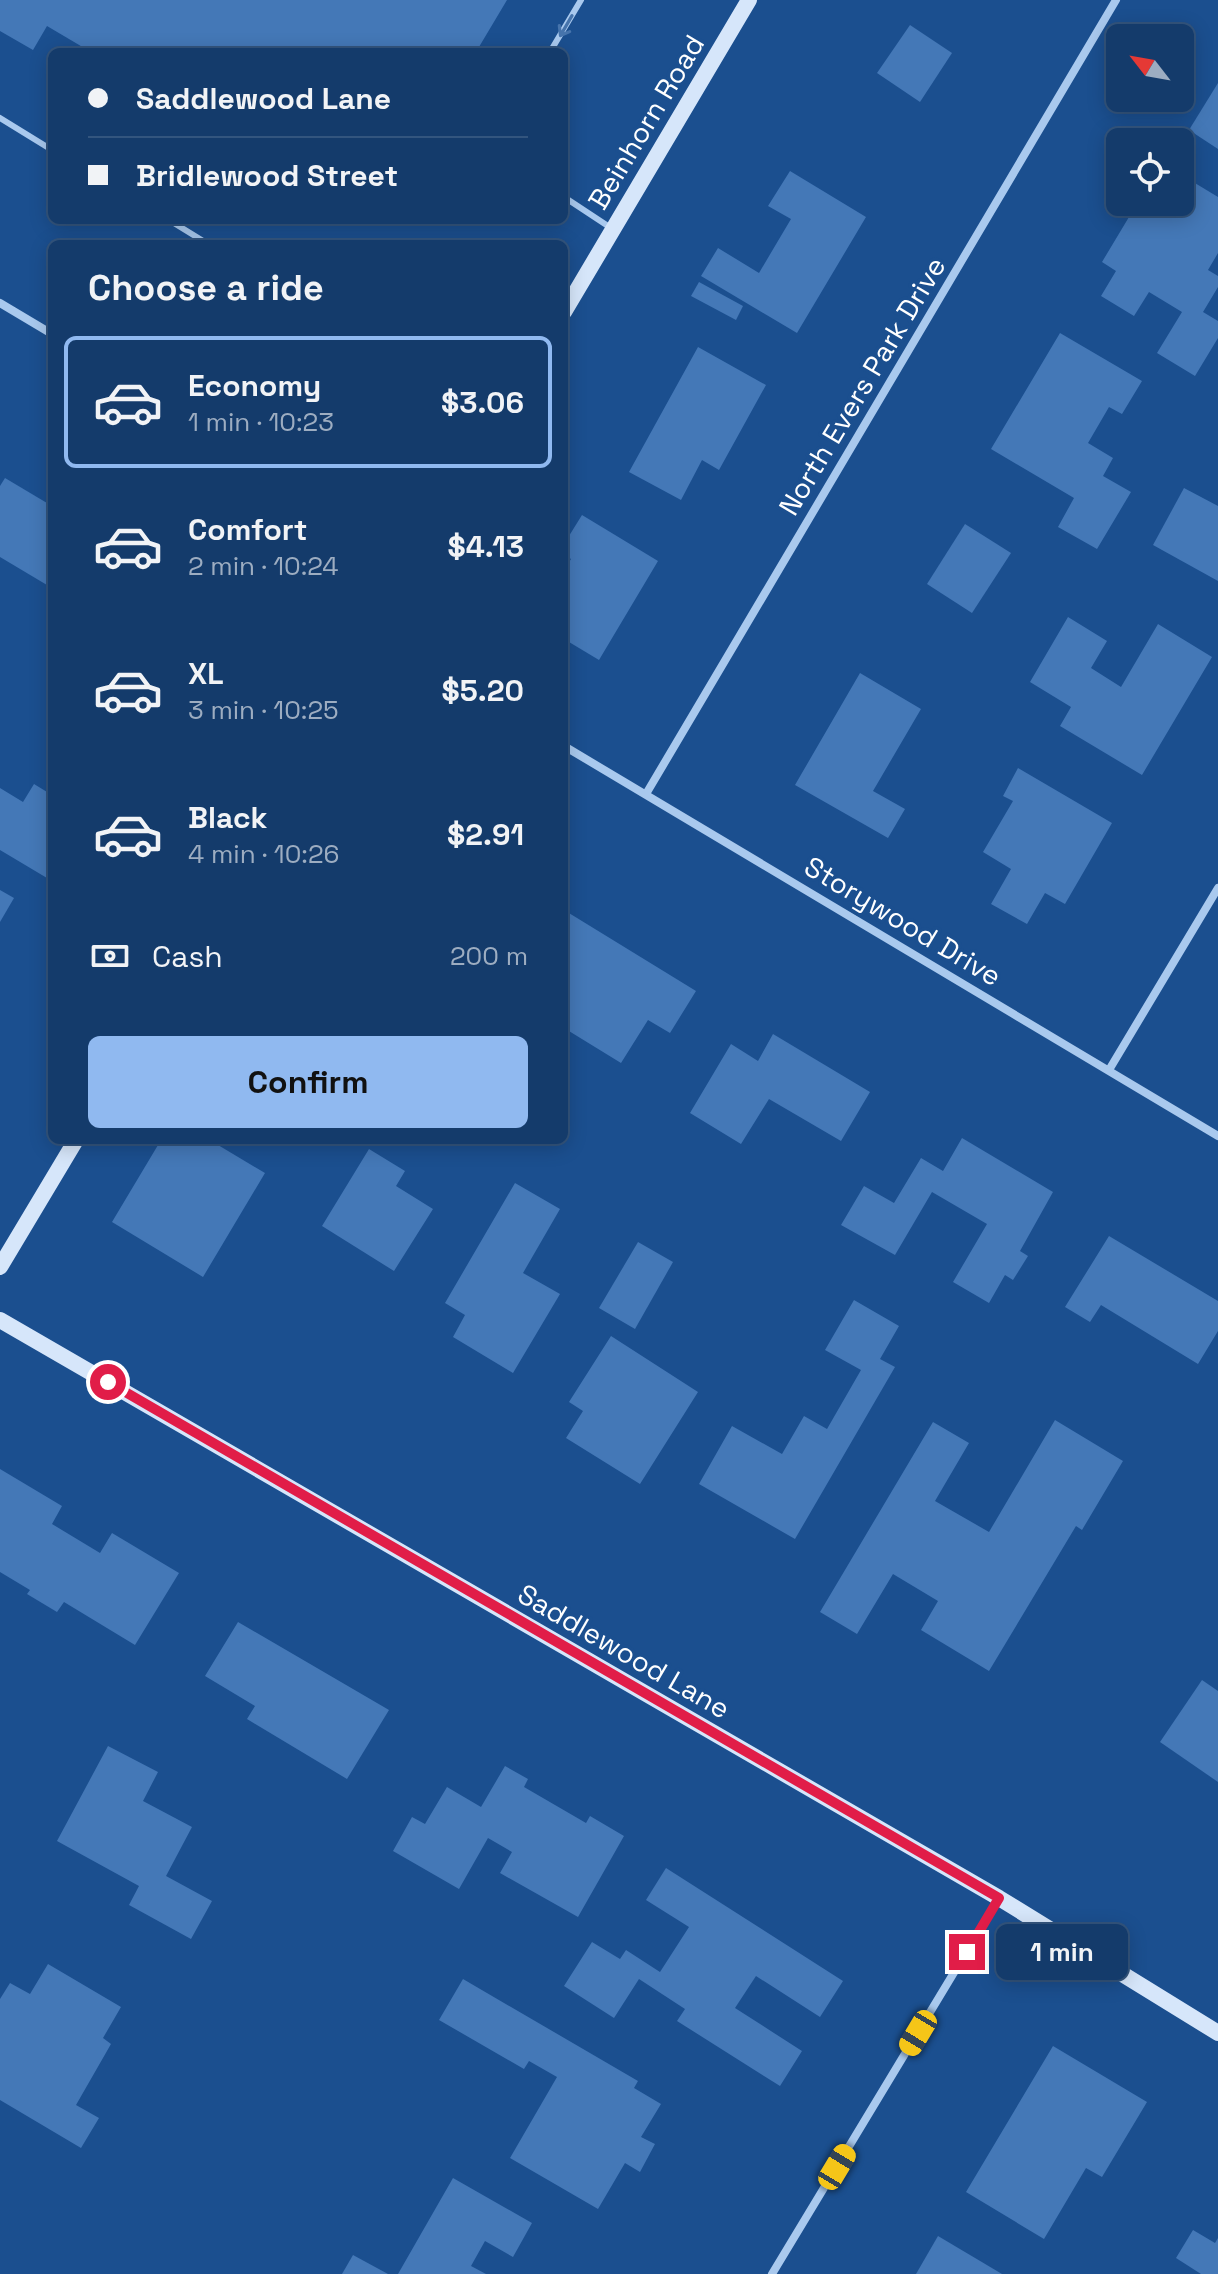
<!DOCTYPE html>
<meta charset="utf-8">
<style>
body{margin:0;font-family:"Space Grotesk",sans-serif;background:#214673;color:#f1f3f6;height:100vh;display:flex;flex-direction:column;font-size:30px;white-space:nowrap}
*{box-sizing:border-box;margin:0}
p{font-size:26px;color:#9dadc1}
.icon{flex:none;width:44px;height:44px;fill:none;stroke:currentColor;stroke-width:2;stroke-linecap:round;stroke-linejoin:round}
.map{position:relative;flex:1;overflow:hidden}
.details{position:absolute;left:48px;top:240px;width:520px;height:904px;display:flex;flex-direction:column;background:#143b6b;border-radius:12px;box-shadow:0 4px 20px #0003,0 0 0 2px #33557e}
.details>*{flex:none}
.banner{position:absolute;left:48px;top:48px;width:520px;height:176px;border-radius:12px;box-shadow:0 4px 20px #0003,0 0 0 2px #33557e;display:grid;align-content:center;height:176px;padding:0 40px;background:#143b6b}
.needle{width:52px;rotate:301deg}
.buttons{position:absolute;left:1106px;top:24px;display:grid;gap:16px}
.buttons a{display:grid;place-items:center;width:88px;height:88px;border-radius:12px;background:#143b6b;box-shadow:0 4px 20px #0003,0 0 0 2px #33557e;font-size:40px}
.end{position:absolute;width:36px;height:36px;margin:-18px;border:10px solid #e11d48;background:#fff;box-shadow:0 0 0 4px #fff}
.from{border-radius:50%}
.bubble{position:absolute;height:56px;border-radius:12px;background:#143b6b;box-shadow:0 4px 20px #0003,0 0 0 2px #33557e;font-size:26px;font-weight:600;line-height:56px;text-align:center}
.car{position:absolute;width:24px;height:48px;margin:-24px -12px;border-radius:10px;box-shadow:0 0 6px 2px #0007;background:linear-gradient(#f5c518 24%,#345 0 40%,#f5c518 0 76%,#345 0 86%,#f5c518 0)}
.banner b{display:flex;align-items:center;gap:28px;height:76px;font-size:30px}
.banner b+b{border-top:2px solid #33557e}
.banner i{width:20px;height:20px;background:#f1f3f6}
ul{padding:0;list-style:none}
li{display:flex;align-items:center;gap:24px;height:132px;margin:0 16px 12px;padding:0 24px;border:4px solid transparent;border-radius:12px}
li div{flex:1}
li b{display:block;font-size:30px}
li em{font-style:normal;font-weight:600}
li.on{border-color:#90b9f0}
li>.icon{width:72px;height:72px;stroke-width:1.5}
h2{padding:0 40px;font-size:36px;line-height:96px}
.pay{display:flex;align-items:center;gap:20px;height:88px;padding:0 40px;font-size:30px}
.pay p{margin-inline-start:auto}
.primary-button{display:flex;gap:16px;margin-top:auto;padding:16px 40px}
.primary-button a{flex:1;height:92px;border-radius:12px;background:#90b9f0;color:#111;font-size:32px;font-weight:600;line-height:92px;text-align:center}
.map>svg:first-child{display:block}
</style>
<div class="map">
<svg width="1218" height="2274" viewBox="0 0 1218 2274">
<rect width="100%" height="100%" fill="#1b4f8f"/>
<g fill="#4478b7">
<path d="M0 0H507L476 52H91L47 26 33 50 0 31Z"/>
<path d="M910 25 952 53 920 102 877 73Z"/>
<path d="M1218 83V149L1189 130Z"/>
<path d="M790 171 866 217 797 333 701 276 718 248 759 273 791 219 768 206Z"/>
<path d="M1180 174 1218 197V253L1208 270 1218 276V287L1203 312 1218 321V338L1195 376 1157 353 1182 312 1149 292 1134 316 1101 296 1116 271 1102 262 1138 202H1180Z"/>
<path d="M699 282 743 306 736 320 691 296Z"/>
<path d="M1060 333 1142 381 1122 414 1109 407 1088 443 1113 458 1103 476 1131 492 1097 549 1058 527 1074 498 991 449Z"/>
<path d="M698 347 766 385 719 470 702 460 681 500 629 472Z"/>
<path d="M5 478 52 506V588L0 557V486Z"/>
<path d="M1184 488 1218 506V581L1153 545Z"/>
<path d="M582 515 658 561 599 660 564 639V571L571 559 564 554V544Z"/>
<path d="M965 524 1011 553 972 613 927 584Z"/>
<path d="M1068 617 1107 641 1091 668 1121 687 1158 624 1212 657 1142 775 1060 726 1071 707 1030 682Z"/>
<path d="M860 673 921 709 873 791 905 809 888 838 795 785Z"/>
<path d="M1018 768 1112 823 1065 904 1045 893 1027 924 991 904 1011 869 983 852 1013 801 1003 796Z"/>
<path d="M34 784 52 795V881L0 850V788L23 802Z"/>
<path d="M0 890 14 898 0 922Z"/>
<path d="M564 910 696 991 670 1033 648 1020 621 1063 564 1028Z"/>
<path d="M773 1034 870 1092 841 1141 769 1099 741 1144 690 1113 731 1044 758 1061Z"/>
<path d="M962 1138 1053 1192 1020 1251 1028 1256 1013 1280 1005 1275 989 1303 953 1282 987 1224 932 1192 895 1255 841 1225 864 1186 894 1203 921 1158 943 1171Z"/>
<path d="M161 1140H214L213 1142 265 1173 203 1277 112 1222Z"/>
<path d="M369 1149 405 1171 396 1186 433 1209 394 1271 322 1226Z"/>
<path d="M515 1183 560 1209 523 1273 560 1294 513 1373 453 1337 465 1315 445 1303Z"/>
<path d="M1109 1236 1218 1301V1331L1198 1364 1101 1305 1090 1322 1065 1307Z"/>
<path d="M638 1242 673 1262 635 1329 599 1308Z"/>
<path d="M854 1300 899 1326 880 1359 895 1367 795 1539 699 1484 732 1426 782 1454 804 1416 827 1429 861 1370 825 1350Z"/>
<path d="M611 1336 698 1392 640 1484 566 1438 583 1411 569 1402Z"/>
<path d="M1055 1420 1123 1461 1082 1530 1076 1526 989 1671 921 1630 938 1601 893 1574 857 1634 820 1612 933 1422 969 1443 935 1501 989 1532Z"/>
<path d="M0 1469 62 1506 52 1524 100 1553 112 1533 179 1573 135 1645 64 1602 57 1612 27 1594 30 1590 0 1572Z"/>
<path d="M238 1622 389 1710 347 1779 247 1719 255 1706 205 1676Z"/>
<path d="M1202 1680 1218 1691V1782L1160 1742Z"/>
<path d="M108 1746 158 1772 143 1801 192 1827 166 1876 212 1901 191 1939 129 1905 139 1886 57 1841Z"/>
<path d="M505 1766 528 1779 524 1787 586 1823 590 1816 624 1836 578 1917 500 1873 512 1852 488 1838 459 1889 393 1851 412 1817 425 1824 447 1787 481 1807Z"/>
<path d="M666 1868 843 1981 820 2017 756 1976 735 2008 802 2051 780 2086 677 2021 685 2009 639 1979 614 2018 564 1986 592 1942 620 1959 626 1950 660 1972 689 1927 646 1900Z"/>
<path d="M48 1964 121 2007 103 2038 111 2044 76 2105 99 2118 81 2148 0 2100V1999L10 1983 30 1994Z"/>
<path d="M463 1979 638 2081 634 2088 661 2104 641 2137 655 2144 640 2172 625 2163 598 2209 510 2158 557 2077 529 2061 524 2069 439 2020Z"/>
<path d="M1053 2046 1147 2102 1102 2177 1086 2168 1044 2239 966 2192Z"/>
<path d="M453 2178 532 2223 513 2257 485 2241 471 2266 486 2274H398Z"/>
<path d="M1193 2230 1215 2243 1218 2238V2274H1201L1176 2258Z"/>
<path d="M938 2236 1002 2274H916Z"/>
<path d="M353 2255 388 2274H342Z"/>
</g>
<g fill="none" stroke-linecap="round" stroke-linejoin="round">
<g stroke="#a9c9ee" stroke-width="6">
<path d="M550 52 581 0"/>
<path d="M0 118 52 150"/>
<path d="M564 197 611 228"/>
<path d="M169 220 208 244"/>
</g>
<g stroke="#a9c9ee" stroke-width="8">
<path d="M0 303 52 334"/>
<path d="M564 746 1218 1136"/>
<path d="M646 794 1116 0"/>
<path d="M1109 1070 1218 888"/>
<path d="M772 2274 999 1898"/>
</g>
<g stroke="#d6e6fa" stroke-width="16">
<path d="M564 312 749 0"/>
<path d="M0 1267 76 1140"/>
<path d="M0 1320 999 1898 1218 2033"/>
</g>
</g>
<defs><path id="oneway-shaft" d="M-6 0H5M1.5-3L5.5 0L1.5 3" fill="none" stroke-width="1.6" stroke-linecap="round" stroke-linejoin="round" transform="scale(2)"/></defs>
<use stroke="#4674ac" href="#oneway-shaft" transform="translate(566 26) rotate(120)"/>
<g fill="none" stroke-linecap="round" stroke-linejoin="round">
<path stroke="#e11d48" stroke-width="10" d="M108 1382 999 1898 967 1952"/>
</g>
<g text-anchor="middle" dominant-baseline="central" stroke-width="7" stroke-linejoin="round" paint-order="stroke">
<g font-size="28" fill="#fff" stroke="#1b4f8f">
<text transform="translate(646 122) rotate(-59)">Beinhorn Road</text>
<text transform="translate(862 386) rotate(-59)">North Evers Park Drive</text>
<text transform="translate(903 921) rotate(31)">Storywood Drive</text>
<text transform="translate(624 1651) rotate(30)">Saddlewood Lane</text>
</g>
</g>
</svg>
<div class="buttons">
<a><svg class="needle" viewBox="-14 -14 28 28"><path d="M0-13l5 13h-10z" fill="#e53935"/><path d="M0 13l5-13h-10z" fill="#9dadc1"/></svg></a>
<a><svg class="icon" aria-label="locate" viewBox="0 0 24 24"><circle cx="12" cy="12" r="6"/><path d="M12 2v4M12 18v4M2 12h4M18 12h4"/></svg></a>
</div>
<i class="end from" style="left:108px;top:1382px"></i>
<i class="end" style="left:967px;top:1952px"></i>
<div class="bubble" style="left:996px;top:1924px;width:132px">1 min</div>
<i class="car" style="left:918px;top:2033px;rotate:211deg"></i>
<i class="car" style="left:837px;top:2167px;rotate:31deg"></i>
<div class="banner">
<b><i class="from"></i>Saddlewood Lane</b>
<b><i></i>Bridlewood Street</b>
</div>
<section class="details">
<h2>Choose a ride</h2>
<ul>
<li class="on"><svg class="icon" aria-label="car" viewBox="0 0 24 24"><path d="M5 17H2v-5l4-1 3-4h7l3 4 3 1v5h-3M9 17h6M6 11h13"/><circle cx="7" cy="17" r="2"/><circle cx="17" cy="17" r="2"/></svg><div><b>Economy</b><p>1 min · 10:23</p></div><em>$3.06</em></li>
<li><svg class="icon" aria-label="car" viewBox="0 0 24 24"><path d="M5 17H2v-5l4-1 3-4h7l3 4 3 1v5h-3M9 17h6M6 11h13"/><circle cx="7" cy="17" r="2"/><circle cx="17" cy="17" r="2"/></svg><div><b>Comfort</b><p>2 min · 10:24</p></div><em>$4.13</em></li>
<li><svg class="icon" aria-label="car" viewBox="0 0 24 24"><path d="M5 17H2v-5l4-1 3-4h7l3 4 3 1v5h-3M9 17h6M6 11h13"/><circle cx="7" cy="17" r="2"/><circle cx="17" cy="17" r="2"/></svg><div><b>XL</b><p>3 min · 10:25</p></div><em>$5.20</em></li>
<li><svg class="icon" aria-label="car" viewBox="0 0 24 24"><path d="M5 17H2v-5l4-1 3-4h7l3 4 3 1v5h-3M9 17h6M6 11h13"/><circle cx="7" cy="17" r="2"/><circle cx="17" cy="17" r="2"/></svg><div><b>Black</b><p>4 min · 10:26</p></div><em>$2.91</em></li>
</ul>
<div class="pay"><svg class="icon" aria-label="cash" viewBox="0 0 24 24"><path d="M3 7h18v10H3z"/><circle cx="12" cy="12" r="2"/></svg>Cash<p>200 m</p></div>
<div class="primary-button"><a>Confirm</a></div>
</section>
</div>
